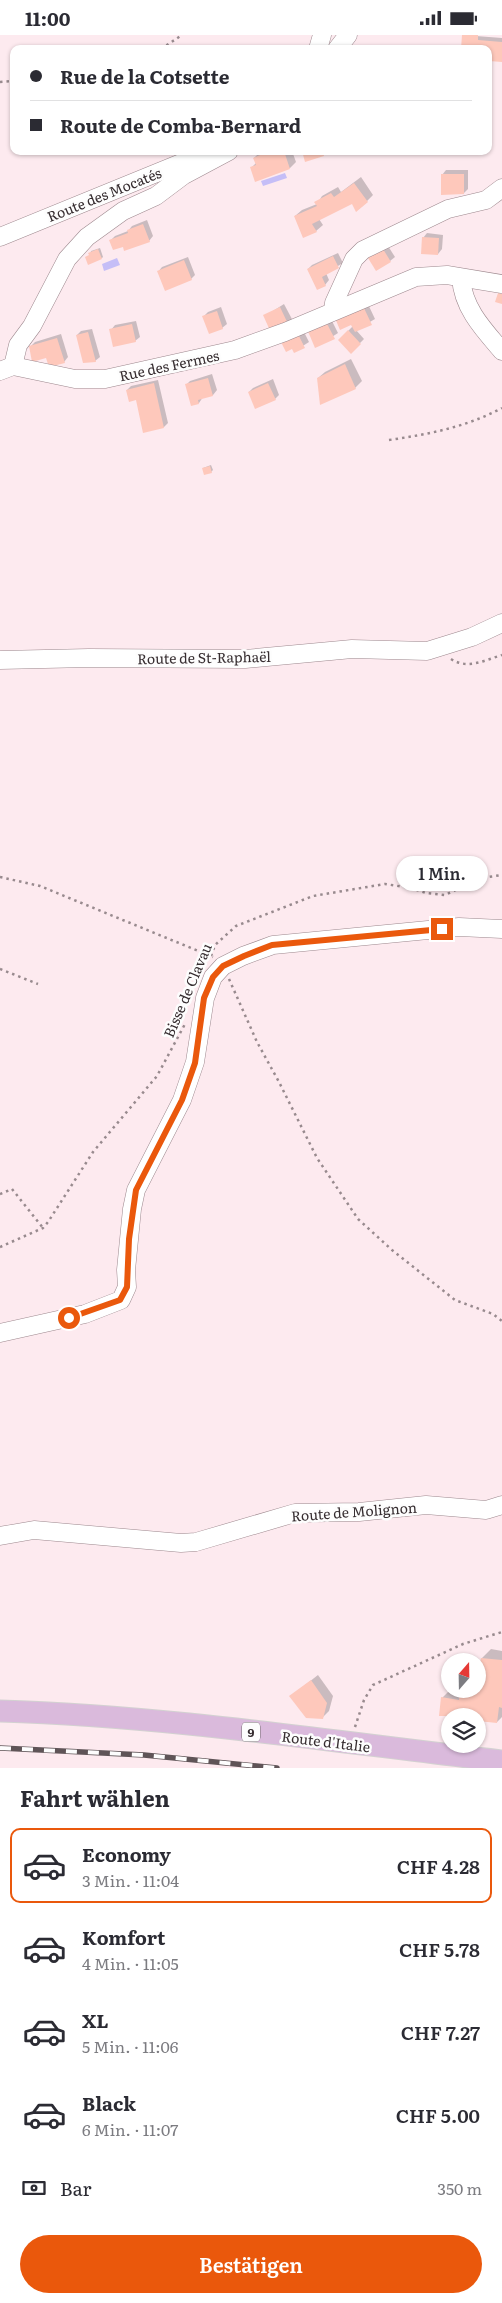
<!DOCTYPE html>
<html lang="de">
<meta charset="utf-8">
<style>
body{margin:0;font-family:Literata,serif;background:#f2f2f3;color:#2b2b33;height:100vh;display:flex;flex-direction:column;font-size:19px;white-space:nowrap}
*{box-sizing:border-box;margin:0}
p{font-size:16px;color:#7c7c81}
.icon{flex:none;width:28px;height:28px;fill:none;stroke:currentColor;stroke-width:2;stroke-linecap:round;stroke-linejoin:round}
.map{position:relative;height:1733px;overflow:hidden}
.drawer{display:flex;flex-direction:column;background:#fff;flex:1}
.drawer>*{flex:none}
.top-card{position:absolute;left:10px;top:10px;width:482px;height:110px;border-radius:10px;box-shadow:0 1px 4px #0004;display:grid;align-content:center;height:110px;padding:0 20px;background:#fff}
.needle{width:32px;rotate:20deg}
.fabs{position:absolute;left:441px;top:1618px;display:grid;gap:10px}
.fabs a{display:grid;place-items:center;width:45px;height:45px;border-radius:50%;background:#fff;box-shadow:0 1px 4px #0004;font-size:25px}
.end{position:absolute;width:22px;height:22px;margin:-11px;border:6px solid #ea580c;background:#fff;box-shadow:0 0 0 2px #fff}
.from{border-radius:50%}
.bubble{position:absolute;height:35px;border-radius:18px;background:#fff;box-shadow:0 1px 4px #0004;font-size:16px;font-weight:600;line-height:35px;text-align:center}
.top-card b{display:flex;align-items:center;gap:18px;height:48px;font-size:19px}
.top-card b+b{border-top:1px solid #e1e1e2}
.top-card i{width:12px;height:12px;background:#2b2b33}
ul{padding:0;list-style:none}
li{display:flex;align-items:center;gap:15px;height:75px;margin:0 10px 8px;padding:0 10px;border:2px solid transparent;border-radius:10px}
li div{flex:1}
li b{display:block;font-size:19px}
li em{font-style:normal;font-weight:600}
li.active{border-color:#ea580c}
li>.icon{width:45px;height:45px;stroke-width:1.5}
h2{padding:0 20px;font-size:22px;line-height:60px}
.pay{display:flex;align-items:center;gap:12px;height:55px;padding:0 20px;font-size:19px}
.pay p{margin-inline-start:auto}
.primary-button{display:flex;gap:10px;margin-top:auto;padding:10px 20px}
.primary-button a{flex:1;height:58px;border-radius:30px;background:#ea580c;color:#fff;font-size:20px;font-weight:600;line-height:58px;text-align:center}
.status{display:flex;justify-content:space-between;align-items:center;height:35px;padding:0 25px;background:#fff;direction:ltr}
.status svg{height:14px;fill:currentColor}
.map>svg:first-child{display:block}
</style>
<div class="status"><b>11:00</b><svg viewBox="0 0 49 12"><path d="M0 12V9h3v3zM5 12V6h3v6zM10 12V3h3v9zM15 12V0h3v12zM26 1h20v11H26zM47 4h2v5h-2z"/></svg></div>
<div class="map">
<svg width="502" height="1733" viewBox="0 0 502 1733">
<rect width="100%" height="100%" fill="#fdeaef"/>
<g fill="#c5bef7">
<path d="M285 138 287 143 263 151 261 146Z"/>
<path d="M117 223 120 230 104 236 102 229Z"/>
</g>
<g fill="#0003">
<path d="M463 0 502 3V26L489 25V14Z"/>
<path d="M261 116H292L296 127 290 133H251L256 128 254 123Z"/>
<path d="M446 135H468V154L464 158 442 140Z"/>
<path d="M361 142 373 160 367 166 352 167 319 184 323 190 316 196 295 181 302 175 317 169 322 161 338 152 341 157Z"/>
<path d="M147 185 153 201 149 206 123 210 111 205 115 201 128 196 132 191Z"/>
<path d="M427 198 443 200 442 214 438 219 423 203Z"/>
<path d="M388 211 395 222 390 226 370 224Z"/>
<path d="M100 213 103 222 102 223 90 220 91 216Z"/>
<path d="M338 218 343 228 326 238 329 245 325 250 308 234 312 230Z"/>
<path d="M188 222 195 240 191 244 158 237 162 232Z"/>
<path d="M367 267 375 284 356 295 364 304 351 317 339 305 353 291Z"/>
<path d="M284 269 293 286 288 290 265 281Z"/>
<path d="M221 272 227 289 222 293 204 281 208 277Z"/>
<path d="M330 282 338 298 316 312Z"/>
<path d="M136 286 140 302 135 306 111 295 115 290Z"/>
<path d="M92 294 100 322 95 326 77 300 81 296Z"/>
<path d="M303 295 309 307 295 316 286 303Z"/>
<path d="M61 299 68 322 64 327 47 321 31 311 35 307Z"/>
<path d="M351 324 362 346 355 353 321 368 318 343 325 337Z"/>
<path d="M212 339 217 355 213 360 203 362 199 368 192 369 186 350 190 346Z"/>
<path d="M273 344 279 360 275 364 249 357 253 353Z"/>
<path d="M158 345 168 388 164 392 144 396 137 363 127 355 131 351Z"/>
<path d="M211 430 213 435 211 437 203 433Z"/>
<path d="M491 1614 502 1616V1682L497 1687 483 1686 478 1693V1681L440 1680 442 1663 451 1654H478V1629L481 1630 482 1623Z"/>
<path d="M318 1640 333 1661 329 1676 322 1683 291 1661Z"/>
</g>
<g fill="#fec8bb">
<path d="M462 0H478V5L502 7V27L489 26V14H461Z"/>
<path d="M270 116H284L290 134 255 147 250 132 256 130 253 123Z"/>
<path d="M302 116H323L324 121 305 127Z"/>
<path d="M441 139H464V159L441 160Z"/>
<path d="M354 148 368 167 356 177 352 169 312 189 317 197 303 203 294 181 317 171 314 167 331 158 334 162Z"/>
<path d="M143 189 150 207 124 216 123 212 113 215 109 205 128 198 127 195Z"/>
<path d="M422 202 439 203 438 220 421 219Z"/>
<path d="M98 214 102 224 88 230 85 222 89 220 88 218Z"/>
<path d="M383 214 391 227 376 236 368 223Z"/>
<path d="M333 221 339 233 322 242 326 251 317 255 307 234Z"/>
<path d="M184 225 192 245 165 256 157 236Z"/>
<path d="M498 258 502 259V269L495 267Z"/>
<path d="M363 271 372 290 355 297 351 290 340 295 335 283Z"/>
<path d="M280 272 289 291 272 300 263 280Z"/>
<path d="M217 276 223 294 209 299 202 281Z"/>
<path d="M325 285 335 304 315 313 307 294Z"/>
<path d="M132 289 136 307 113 312 109 294Z"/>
<path d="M348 295 361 309 351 319 338 305Z"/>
<path d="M88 297 96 327 83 328 76 300Z"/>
<path d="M298 299 305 313 294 318 292 314 286 317 281 307Z"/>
<path d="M57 303 65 328 49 332 46 323 32 327 29 311Z"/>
<path d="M345 329 356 354 320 370 317 343Z"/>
<path d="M208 343 213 361 198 365 199 369 191 371 185 349Z"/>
<path d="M154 348 164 393 143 398 136 365 129 367 126 355Z"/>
<path d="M268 348 276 365 255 374 248 357Z"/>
<path d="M210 431 212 438 204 440 202 433Z"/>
<path d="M481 1623 502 1625V1673L499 1672 497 1688 478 1686V1681H439L441 1662 459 1665 460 1654H478V1638Z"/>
<path d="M311 1645 327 1668 323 1684 306 1683 289 1661Z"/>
</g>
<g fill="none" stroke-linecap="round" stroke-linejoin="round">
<defs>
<g id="minor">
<path d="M318 14 322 0"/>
<path d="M337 14 348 0"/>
<path d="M0 202 203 119"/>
<path d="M461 243C463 273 483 294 502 316"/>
<path d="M333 276 334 268 354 224 363 215 448 174 486 165 502 153"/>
<path d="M13 331 18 310 32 291 67 224 87 202 123 176 156 161 184 140 229 116"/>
<path d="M0 336 13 331 75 344H105L235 315 285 297 416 242 447 240 502 249"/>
<path d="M0 625 89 623 245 624 352 614 427 616 472 602 502 588"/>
<path d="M0 1298 85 1279 121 1265 127 1252 126 1235 132 1174 136 1155 182 1065 195 1027 205 963 213 942 223 931 243 921 273 910 459 892 502 894"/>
<path d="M0 1501 34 1495 181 1508 196 1507 295 1478 359 1477 426 1470 486 1475 502 1470"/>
</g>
<path id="major" d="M0 1676C168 1681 335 1707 502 1726"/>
</defs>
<use href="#minor" stroke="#9d888e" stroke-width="19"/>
<use href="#major" stroke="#d3d1d1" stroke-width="23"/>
<g stroke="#988a8e" stroke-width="2.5" stroke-dasharray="2.5 4" stroke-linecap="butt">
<path d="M161 14 182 0"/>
<path d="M0 47 14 46"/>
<path d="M389 405C430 399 466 392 502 373"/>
<path d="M451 624C468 635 485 625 502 620"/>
<path d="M0 842 40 851 213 922"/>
<path d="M211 921 215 910 236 891 313 861 385 849 411 853 426 858 445 860 481 843 502 840"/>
<path d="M0 934 38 949"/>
<path d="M229 944 257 1007 279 1047 317 1123 358 1184 392 1215 455 1265 493 1279 502 1286"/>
<path d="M0 1159 12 1154 43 1193"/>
<path d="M0 1212 43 1193 48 1187 93 1117 157 1041 185 989"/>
<path d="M355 1692 364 1665 373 1650 463 1609 502 1597"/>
</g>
<use href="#minor" stroke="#fff" stroke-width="18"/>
<use href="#major" stroke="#dabadc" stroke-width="21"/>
<defs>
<path id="rail" d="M0 1713 144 1720 277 1733"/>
</defs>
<use href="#rail" stroke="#5f5457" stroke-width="5.5"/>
<use href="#rail" stroke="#fdfdfd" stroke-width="4" stroke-dasharray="11" stroke-linecap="butt"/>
</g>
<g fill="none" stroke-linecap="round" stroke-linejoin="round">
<path stroke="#ea580c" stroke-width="6" d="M69 1283 120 1265 127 1252 129 1204 136 1155 182 1065 195 1028 204 963 213 942 223 931 244 921 272 910 442 894"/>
</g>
<g text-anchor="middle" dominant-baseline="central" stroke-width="5" stroke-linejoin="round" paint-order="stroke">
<rect fill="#fdfdfd" stroke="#726b6e" stroke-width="1" x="242" y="1687.5" width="18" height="19" rx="4"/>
<g font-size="12" font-weight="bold" fill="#362d30">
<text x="251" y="1697">9</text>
</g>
<g font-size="14" fill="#362d30" stroke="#fdfdfd">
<text transform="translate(104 159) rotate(-22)">Route des Mocatés</text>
<text transform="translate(169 330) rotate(-12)">Rue des Fermes</text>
<text transform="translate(204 622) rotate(-1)">Route de St-Raphaël</text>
<text transform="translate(187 955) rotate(-67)">Bisse de Clavau</text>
<text transform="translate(354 1476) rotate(-4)">Route de Molignon</text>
<text transform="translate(326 1706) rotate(7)">Route d'Italie</text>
</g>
</g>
</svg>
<div class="fabs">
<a><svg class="needle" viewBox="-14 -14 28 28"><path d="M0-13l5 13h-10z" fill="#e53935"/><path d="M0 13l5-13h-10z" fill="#7c7c81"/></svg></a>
<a><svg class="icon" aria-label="layers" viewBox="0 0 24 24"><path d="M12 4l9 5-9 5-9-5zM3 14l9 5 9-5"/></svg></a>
</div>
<i class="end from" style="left:69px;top:1283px"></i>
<i class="end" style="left:442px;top:894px"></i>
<div class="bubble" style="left:396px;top:821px;width:92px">1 Min.</div>
<div class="top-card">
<b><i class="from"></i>Rue de la Cotsette</b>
<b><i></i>Route de Comba-Bernard</b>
</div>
</div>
<section class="drawer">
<h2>Fahrt wählen</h2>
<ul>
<li class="active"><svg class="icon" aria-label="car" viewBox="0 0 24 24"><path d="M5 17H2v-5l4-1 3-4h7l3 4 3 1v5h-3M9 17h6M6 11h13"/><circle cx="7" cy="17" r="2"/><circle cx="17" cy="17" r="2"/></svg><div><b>Economy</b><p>3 Min. · 11:04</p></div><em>CHF 4.28</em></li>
<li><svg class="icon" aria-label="car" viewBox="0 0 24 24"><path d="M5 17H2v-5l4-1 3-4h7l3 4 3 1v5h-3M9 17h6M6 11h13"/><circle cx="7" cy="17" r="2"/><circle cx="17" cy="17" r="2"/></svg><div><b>Komfort</b><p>4 Min. · 11:05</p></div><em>CHF 5.78</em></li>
<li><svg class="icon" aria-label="car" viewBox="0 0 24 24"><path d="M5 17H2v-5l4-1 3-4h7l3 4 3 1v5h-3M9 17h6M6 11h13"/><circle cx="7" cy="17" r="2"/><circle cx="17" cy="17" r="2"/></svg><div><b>XL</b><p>5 Min. · 11:06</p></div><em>CHF 7.27</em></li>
<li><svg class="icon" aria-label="car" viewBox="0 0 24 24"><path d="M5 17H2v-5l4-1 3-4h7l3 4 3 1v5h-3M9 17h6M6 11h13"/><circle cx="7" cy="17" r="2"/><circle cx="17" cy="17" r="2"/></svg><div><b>Black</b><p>6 Min. · 11:07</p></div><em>CHF 5.00</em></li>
</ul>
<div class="pay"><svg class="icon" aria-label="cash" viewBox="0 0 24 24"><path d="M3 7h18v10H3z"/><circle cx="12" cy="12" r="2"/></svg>Bar<p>350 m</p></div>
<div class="primary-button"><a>Bestätigen</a></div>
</section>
